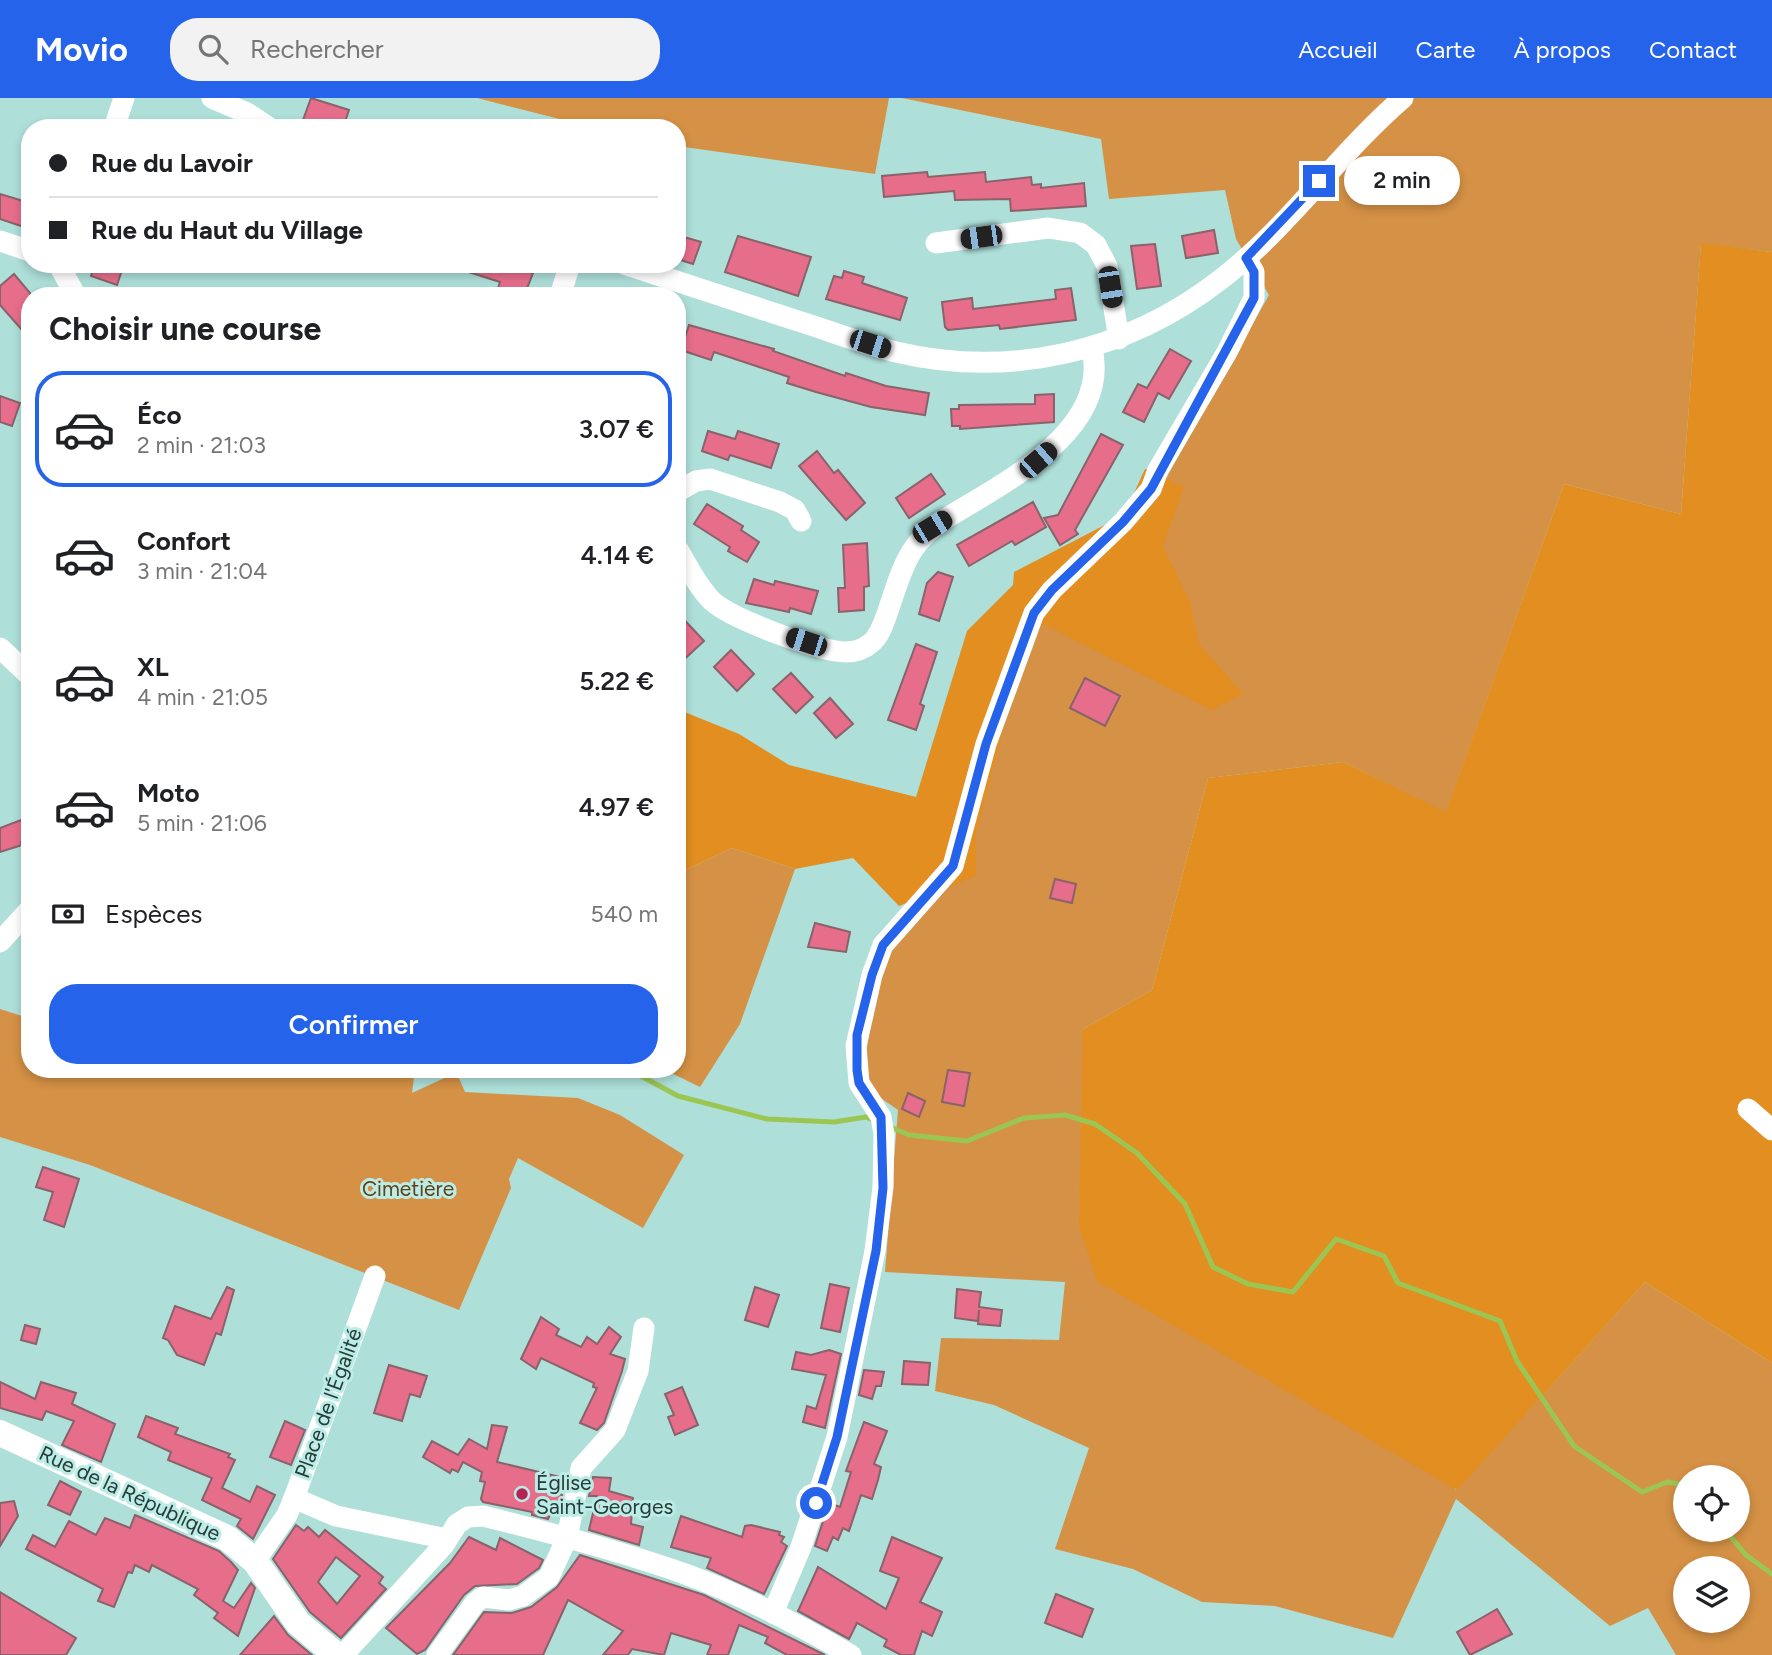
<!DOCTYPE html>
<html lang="fr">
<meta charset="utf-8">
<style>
body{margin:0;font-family:Figtree,sans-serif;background:#f2f2f2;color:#202124;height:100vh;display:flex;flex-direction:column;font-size:26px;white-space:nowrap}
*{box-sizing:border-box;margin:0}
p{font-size:23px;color:#757577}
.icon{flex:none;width:38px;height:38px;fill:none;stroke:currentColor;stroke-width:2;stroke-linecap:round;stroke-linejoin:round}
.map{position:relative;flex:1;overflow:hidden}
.drawer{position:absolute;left:21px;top:189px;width:665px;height:791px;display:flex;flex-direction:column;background:#fff;border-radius:28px;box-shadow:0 4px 10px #0003}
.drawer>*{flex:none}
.top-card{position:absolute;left:21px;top:21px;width:665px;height:154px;border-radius:28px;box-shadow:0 4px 10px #0003;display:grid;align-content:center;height:154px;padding:0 28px;background:#fff}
.tools{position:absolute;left:1673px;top:1367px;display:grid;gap:14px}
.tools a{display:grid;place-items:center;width:77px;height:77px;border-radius:50%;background:#fff;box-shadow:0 4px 10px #0003;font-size:35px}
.end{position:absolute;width:32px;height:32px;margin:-16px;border:9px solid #2563eb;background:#fff;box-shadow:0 0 0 4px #fff}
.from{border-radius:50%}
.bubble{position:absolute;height:49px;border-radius:24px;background:#fff;box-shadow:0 4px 10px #0003;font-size:23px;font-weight:600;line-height:49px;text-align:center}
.car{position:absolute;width:21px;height:42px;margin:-21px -10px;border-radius:9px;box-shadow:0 0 5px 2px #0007;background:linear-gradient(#222 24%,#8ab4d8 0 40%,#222 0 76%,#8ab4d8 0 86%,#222 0)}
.top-card b{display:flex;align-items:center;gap:24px;height:66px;font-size:26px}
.top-card b+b{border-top:2px solid #e0e0e0}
.top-card i{width:18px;height:18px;background:#202124}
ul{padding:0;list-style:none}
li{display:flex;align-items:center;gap:21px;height:116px;margin:0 14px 10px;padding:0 14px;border:4px solid transparent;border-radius:28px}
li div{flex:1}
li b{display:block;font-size:26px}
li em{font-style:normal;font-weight:600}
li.selected{border-color:#2563eb}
li>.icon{width:63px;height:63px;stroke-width:1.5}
h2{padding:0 28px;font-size:32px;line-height:84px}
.pay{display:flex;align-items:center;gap:18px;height:77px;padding:0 28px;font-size:26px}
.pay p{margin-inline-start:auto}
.button{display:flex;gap:14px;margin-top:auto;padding:14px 28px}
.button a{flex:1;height:80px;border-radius:28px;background:#2563eb;color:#fff;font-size:28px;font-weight:600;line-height:80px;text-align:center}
header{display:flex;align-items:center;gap:42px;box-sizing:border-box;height:98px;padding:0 35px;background:#2563eb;color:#fff}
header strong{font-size:33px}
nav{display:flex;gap:38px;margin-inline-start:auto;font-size:24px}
.search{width:490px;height:63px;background:#f2f2f2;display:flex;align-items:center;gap:18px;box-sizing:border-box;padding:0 24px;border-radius:28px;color:#757577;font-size:26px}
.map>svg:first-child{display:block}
</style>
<header>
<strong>Movio</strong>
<div class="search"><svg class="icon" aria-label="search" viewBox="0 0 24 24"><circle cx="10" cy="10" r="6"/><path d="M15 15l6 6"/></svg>Rechercher</div>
<nav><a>Accueil</a><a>Carte</a><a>À propos</a><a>Contact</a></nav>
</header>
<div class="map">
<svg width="1772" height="1557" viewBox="0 0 1772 1557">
<rect width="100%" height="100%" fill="#aedfd9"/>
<g fill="#d59145" fill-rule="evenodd">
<path d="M477 0H889L875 76 677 48V30H595Z"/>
<path d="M902 0H1772V154L1701 146 1681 416 1564 386 1446 715 1343 664 1208 680 1152 892 1083 931 1456 1392 1645 1184 1772 1265V1557H1676L1648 1510 1610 1528 1456 1401 1393 1540 1275 1508 1202 1504 1133 1471 1055 1451 1089 1350 994 1307 935 1293 941 1240 1059 1242 1065 1184 885 1174 898 1012 872 994 864 970 877 881 897 839 968 770 983 554 1155 400 1269 197 1236 141 1225 92 1109 101 1101 41ZM1685 1379H1738V1432H1685ZM1685 1470H1738V1522H1685Z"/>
<path d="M732 750 795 771 740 926 700 989 663 971H677V776Z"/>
<path d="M30 900V971H415L412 995 451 977 458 978 465 994 578 1000 620 1017 684 1057 643 1130 518 1060 509 1081 511 1090 459 1212 90 1067 0 1039V911L22 918Z"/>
</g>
<g fill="#e28e20">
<path d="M1701 145 1772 154V1265L1645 1184 1457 1392 1097 1183 1079 1128 1083 931 1152 892 1208 680 1343 664 1446 714 1564 386 1681 416Z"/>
<path d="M1145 371 1184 389 1163 448 1190 504 1199 546 1243 596 1212 612 1043 526 1022 557 976 736V778L899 808 853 760 795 771 732 750 677 776V611L739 636 789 667 916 699 967 533 1013 487 1014 474 1124 417Z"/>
</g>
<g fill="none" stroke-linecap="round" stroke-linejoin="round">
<g stroke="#9bc653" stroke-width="5">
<path d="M628 971 678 998 767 1021 834 1024 866 1019 875 1023"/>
<path d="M888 1028 909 1037 967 1043 1024 1020 1065 1017 1095 1026 1137 1055 1185 1106 1213 1169 1248 1186 1293 1194 1336 1141 1384 1158 1398 1185 1500 1223 1517 1263 1574 1348 1642 1394 1667 1384 1685 1387"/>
<path d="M1725 1432 1746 1457 1772 1476"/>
</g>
</g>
<g fill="#e66e8b" stroke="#89626a" stroke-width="2" fill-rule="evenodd">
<path d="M311 0 349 12 343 30H328L303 22Z"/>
<path d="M927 74 928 79 985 74 986 84 1031 79 1032 87 1041 86V90L1084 85 1086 108 1011 113 1010 101 955 102 954 93 884 99 882 78Z"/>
<path d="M0 96 30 105V131L0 121Z"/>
<path d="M1214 132 1218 155 1186 160 1182 138Z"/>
<path d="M677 137 701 144 693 166 677 161Z"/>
<path d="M738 138 811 159 798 198 725 174Z"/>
<path d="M1155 146 1161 188 1137 191 1131 148Z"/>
<path d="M95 166H124L117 187 91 178Z"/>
<path d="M454 166H506L533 175 524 198 498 190 500 184 453 169Z"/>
<path d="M844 173 864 179 862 185 907 200 900 222 826 201 834 178 842 180Z"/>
<path d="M14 176 30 195V241L0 207V188Z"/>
<path d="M1071 190 1076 222 1000 231 999 227 948 232 945 229 942 204 972 200 973 211 1056 201 1055 192Z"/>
<path d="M689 227 774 251 773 253 845 278 846 275 886 288 929 295 925 317 871 309 816 294 787 285 789 279 714 254 711 262 681 252Z"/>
<path d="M1170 251 1191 263 1169 301 1158 295 1144 324 1123 314 1138 286 1147 290Z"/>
<path d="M1054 296V324L960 331V328H952L951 311H959V307L1035 306V297Z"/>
<path d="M0 298 20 305 12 328 0 324Z"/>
<path d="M708 333 735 341 738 333 779 346 771 370 730 357 728 362 702 353Z"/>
<path d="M1101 336 1123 347 1075 432 1078 436 1060 447 1044 420 1058 417Z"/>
<path d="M817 353 834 375 838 372 865 405 846 422 799 368Z"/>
<path d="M931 376 945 396 909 420 896 400Z"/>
<path d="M1033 404 1046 429 1015 447 1012 443 969 468 957 447Z"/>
<path d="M707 406 743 428 741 432 759 444 747 464 728 453 730 449 694 426Z"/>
<path d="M867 445 869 488 864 489V512L839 514 838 490H845L843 447Z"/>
<path d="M938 474 953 479 939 523 919 516 927 485Z"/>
<path d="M754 481 774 487 775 483 818 493 811 516 790 510 789 514 746 505Z"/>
<path d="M677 514 704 543 677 568Z"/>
<path d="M916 546 937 554 920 606 924 608 916 632 888 622Z"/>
<path d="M731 552 754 576 737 593 714 569Z"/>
<path d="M791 575 813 599 796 615 773 591Z"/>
<path d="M1085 580 1120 598 1105 628 1070 610Z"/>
<path d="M830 600 853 626 836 640 814 615Z"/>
<path d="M21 722 28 741 21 744 22 747 0 754V730Z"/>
<path d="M1055 781 1076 786 1072 805 1050 800Z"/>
<path d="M815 825 850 834 846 854 808 849Z"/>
<path d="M948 972 970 975 964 1008 942 1004Z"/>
<path d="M908 995 925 1003 919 1019 902 1011Z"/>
<path d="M43 1069 79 1081 64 1129 44 1122 53 1094 36 1089Z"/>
<path d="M830 1186 849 1190 840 1234 821 1230Z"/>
<path d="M227 1189 234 1192 221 1237 216 1235 204 1267 177 1257 168 1242 163 1240 175 1208 211 1221Z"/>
<path d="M755 1189 779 1197 768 1229 745 1222Z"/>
<path d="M957 1191 981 1194 979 1209 1002 1212 1000 1228 978 1226 979 1212 978 1223 955 1220Z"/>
<path d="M541 1219 559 1231 556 1237 581 1249 587 1239 597 1246 609 1229 621 1239 610 1256 625 1261 622 1273 604 1325 597 1332 580 1325 597 1290 593 1289 594 1285 541 1260 536 1271 521 1261Z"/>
<path d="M25 1227 40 1231 36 1246 21 1242Z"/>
<path d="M829 1252 841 1256 825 1330 803 1324 807 1308 816 1311 826 1277 792 1271 796 1254 811 1257Z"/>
<path d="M904 1263 930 1265 928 1287 902 1286Z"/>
<path d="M389 1267 427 1278 420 1299 410 1296 402 1323 374 1315Z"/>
<path d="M864 1272 884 1274 881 1288H876L872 1301 859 1297Z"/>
<path d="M0 1284 35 1301 41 1284 76 1295 72 1306 115 1326 101 1364 62 1347 74 1323 46 1313 42 1322 0 1310Z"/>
<path d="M682 1289 698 1327 675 1337 668 1319 674 1317 665 1296Z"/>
<path d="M146 1318 178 1330 175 1336 230 1356 228 1359 235 1362 222 1390 250 1404 257 1388 275 1397 253 1441 237 1428 241 1421 202 1402 212 1380 168 1362 171 1354 138 1339Z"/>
<path d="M285 1323 305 1332 291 1367 270 1359Z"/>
<path d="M864 1324 887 1333 874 1366 881 1369 878 1382 872 1401 861 1397 849 1433 843 1430 838 1442 833 1439 827 1453 815 1448 829 1405 840 1409 851 1374 846 1373Z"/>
<path d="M492 1327 507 1329 497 1364 560 1379 557 1394 562 1397 559 1414 551 1415 548 1421 532 1417V1414L483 1404 481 1401 485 1384 480 1383 482 1374 463 1364 458 1374 452 1371 450 1375 423 1359 432 1343 458 1357 469 1341 487 1351Z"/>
<path d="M593 1379 611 1380 609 1393 633 1400 631 1426 643 1429 639 1447 589 1432 597 1398H589Z"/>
<path d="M60 1383 81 1394 70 1417 48 1407Z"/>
<path d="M14 1403 18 1418 0 1448V1405Z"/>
<path d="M135 1417 219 1453 231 1464 238 1472 223 1503 234 1510 251 1485 255 1490 238 1538 214 1520 218 1515 194 1497 198 1491 152 1467 149 1474 135 1467 132 1475 128 1474 114 1509 98 1503 103 1491 26 1451 33 1437 55 1449 69 1423 96 1437 105 1420 130 1430Z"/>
<path d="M681 1418 742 1439 745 1428 751 1427 780 1434 779 1437 784 1439 781 1444 787 1448 764 1496 707 1470 711 1460 671 1449Z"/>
<path d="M296 1427 304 1433 308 1429 319 1439 325 1432 383 1479 379 1485 386 1491 341 1540 310 1514 273 1461ZM336 1459 360 1478 337 1506 318 1484Z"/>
<path d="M469 1439 496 1452 500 1440 543 1462 539 1470 517 1486 475 1488 464 1497 425 1552 417 1556 386 1530 450 1465Z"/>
<path d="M892 1439 942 1460 920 1504 942 1514 932 1538 922 1533 914 1557H901L884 1548 887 1542 857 1525 849 1541 798 1513 818 1469 886 1511 899 1480 880 1473Z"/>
<path d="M580 1457 704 1497 825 1557H787L765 1545 768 1539 739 1527 728 1557H707L711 1547 671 1535 664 1557 632 1551 628 1557H603L623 1533 568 1502 543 1557H453L484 1514 512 1515 531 1509 557 1489Z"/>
<path d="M0 1494 76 1540 66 1557H0Z"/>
<path d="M1056 1496 1093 1511 1082 1539 1045 1525Z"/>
<path d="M1497 1511 1512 1536 1470 1557 1457 1534Z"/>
<path d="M274 1518 288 1537 312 1557H240Z"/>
</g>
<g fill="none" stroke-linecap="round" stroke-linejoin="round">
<g stroke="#fff" stroke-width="21">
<path d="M212 0 247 15 270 30"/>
<path d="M114 30 124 0"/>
<path d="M0 143 30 153"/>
<path d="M936 145 1048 130 1080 135 1096 147 1107 168 1119 241"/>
<path d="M624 166C681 185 738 203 795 222 828 232 862 246 896 254 1010 281 1127 254 1220 182 1288 130 1338 56 1403 0"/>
<path d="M61 171 76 198"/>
<path d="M560 198 570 166"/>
<path d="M677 394 696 383 710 381 780 404 795 412 801 423"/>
<path d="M677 450C688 468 697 488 712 503 731 521 820 554 846 554 854 554 864 551 871 545 880 538 884 524 888 513 903 469 908 443 950 418 1005 384 1111 332 1092 251"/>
<path d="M0 550 30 578"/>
<path d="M0 844 30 811"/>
<path d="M1748 1011 1772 1032"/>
<path d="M294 1400 336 1418 447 1441"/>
<path d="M255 1463 287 1417 294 1400 375 1178"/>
<path d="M773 1515 801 1449 837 1339 875 1153 883 1089 884 1036 881 1019 859 985 856 948 872 877 883 847 953 768 986 646 1034 515 1052 492 1123 424 1151 391 1158 372 1227 254 1254 200V174L1246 160"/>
<path d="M343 1557 443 1448 457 1426 468 1419 483 1418C552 1435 621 1453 688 1477 745 1498 799 1527 851 1557"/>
<path d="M437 1557 475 1505 483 1499 509 1502 523 1498 549 1479 567 1440 581 1370 615 1332 638 1273 644 1230"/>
</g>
<path stroke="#fff" stroke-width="26" d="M0 1335 227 1440 255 1463 298 1525 336 1557"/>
</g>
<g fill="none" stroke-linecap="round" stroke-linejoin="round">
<path stroke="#2563eb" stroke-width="9" d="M816 1405 837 1339 876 1153 883 1090 881 1019 859 985 857 972V937L872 877 883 847 953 768 986 646 1034 515 1052 492 1123 424 1151 391 1254 200V174L1246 160 1319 83"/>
</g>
<circle fill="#b32455" stroke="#bbece6" stroke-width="2.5" cx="522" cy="1396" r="7"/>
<g text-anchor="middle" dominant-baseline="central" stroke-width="6" stroke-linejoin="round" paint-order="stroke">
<g font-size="21" fill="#624018" stroke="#bbece6">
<text x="408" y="1090">Cimetière</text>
</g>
<g font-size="21" fill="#273b39" stroke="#bbece6">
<text transform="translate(328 1305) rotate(-70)">Place de l'Égalité</text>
<text transform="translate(130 1395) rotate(25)">Rue de la République</text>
</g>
<g font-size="21" fill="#273b39" stroke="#bbece6" text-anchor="start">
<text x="536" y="1384">Église<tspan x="536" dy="24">Saint-Georges</tspan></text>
</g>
</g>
</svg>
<div class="tools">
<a><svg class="icon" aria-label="locate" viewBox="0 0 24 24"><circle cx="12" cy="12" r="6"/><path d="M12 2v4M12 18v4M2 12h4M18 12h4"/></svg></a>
<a><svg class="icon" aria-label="layers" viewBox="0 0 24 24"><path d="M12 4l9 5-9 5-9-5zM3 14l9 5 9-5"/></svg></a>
</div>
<i class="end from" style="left:816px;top:1405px"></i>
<i class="end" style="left:1319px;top:83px"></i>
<div class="bubble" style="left:1344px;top:58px;width:116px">2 min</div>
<i class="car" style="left:981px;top:139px;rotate:262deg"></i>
<i class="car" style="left:1110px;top:189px;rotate:171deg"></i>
<i class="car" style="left:870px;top:246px;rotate:108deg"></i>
<i class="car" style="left:1038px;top:362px;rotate:49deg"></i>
<i class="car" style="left:932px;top:429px;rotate:59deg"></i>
<i class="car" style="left:806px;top:544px;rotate:288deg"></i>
<div class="top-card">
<b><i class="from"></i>Rue du Lavoir</b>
<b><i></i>Rue du Haut du Village</b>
</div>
<section class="drawer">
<h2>Choisir une course</h2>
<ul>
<li class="selected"><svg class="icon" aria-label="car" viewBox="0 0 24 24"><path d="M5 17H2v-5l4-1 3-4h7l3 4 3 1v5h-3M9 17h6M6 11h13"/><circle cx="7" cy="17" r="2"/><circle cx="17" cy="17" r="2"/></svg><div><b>Éco</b><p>2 min · 21:03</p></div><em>3.07 €</em></li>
<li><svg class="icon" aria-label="car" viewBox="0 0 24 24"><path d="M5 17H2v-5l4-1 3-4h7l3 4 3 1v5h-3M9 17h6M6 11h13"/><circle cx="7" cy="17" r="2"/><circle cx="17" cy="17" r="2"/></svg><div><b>Confort</b><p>3 min · 21:04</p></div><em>4.14 €</em></li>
<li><svg class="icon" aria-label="car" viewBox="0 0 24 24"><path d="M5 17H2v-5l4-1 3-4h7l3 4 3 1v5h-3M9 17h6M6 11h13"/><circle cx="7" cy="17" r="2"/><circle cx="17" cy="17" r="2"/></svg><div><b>XL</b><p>4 min · 21:05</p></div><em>5.22 €</em></li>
<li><svg class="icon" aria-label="car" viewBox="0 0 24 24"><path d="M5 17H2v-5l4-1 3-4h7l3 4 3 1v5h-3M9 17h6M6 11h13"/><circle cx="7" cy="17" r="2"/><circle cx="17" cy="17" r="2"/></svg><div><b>Moto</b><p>5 min · 21:06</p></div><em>4.97 €</em></li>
</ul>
<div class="pay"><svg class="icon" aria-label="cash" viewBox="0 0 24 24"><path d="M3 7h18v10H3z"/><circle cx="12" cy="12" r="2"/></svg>Espèces<p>540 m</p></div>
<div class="button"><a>Confirmer</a></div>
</section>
</div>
